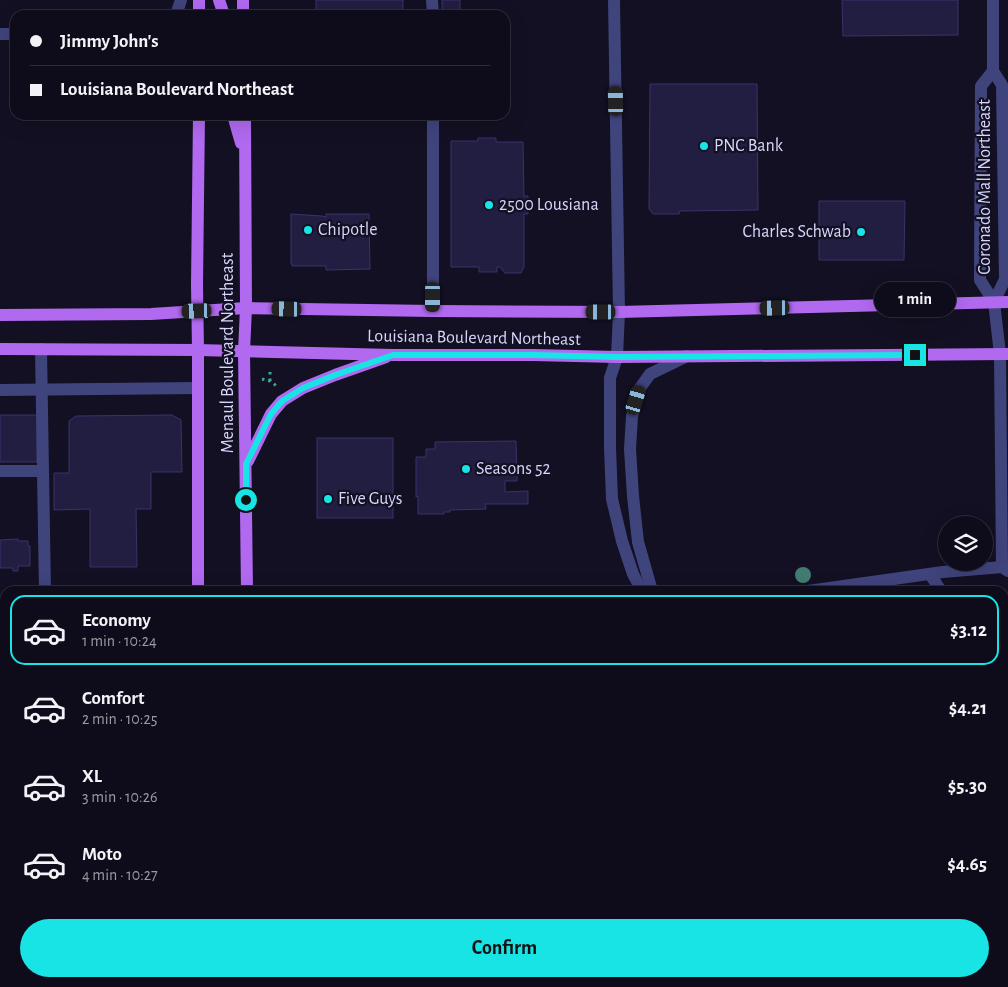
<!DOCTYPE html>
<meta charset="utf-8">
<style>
body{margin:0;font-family:"Alegreya Sans",sans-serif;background:#171523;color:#f1f3f6;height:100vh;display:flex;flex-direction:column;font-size:19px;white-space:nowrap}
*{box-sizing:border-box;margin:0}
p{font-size:16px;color:#9b9ba2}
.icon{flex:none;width:28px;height:28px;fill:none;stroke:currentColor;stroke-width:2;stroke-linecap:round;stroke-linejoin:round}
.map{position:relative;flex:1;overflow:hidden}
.sheet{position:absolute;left:0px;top:586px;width:1009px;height:401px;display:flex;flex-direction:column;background:#0e0c1a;border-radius:15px 15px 0 0;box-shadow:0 5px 20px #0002,0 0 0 1px #2e2c39}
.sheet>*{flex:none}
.top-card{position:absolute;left:10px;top:10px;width:500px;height:110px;border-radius:15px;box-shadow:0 5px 20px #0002,0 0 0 1px #2e2c39;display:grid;align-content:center;height:110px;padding:0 20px;background:#0e0c1a}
.tools{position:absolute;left:938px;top:516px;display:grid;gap:10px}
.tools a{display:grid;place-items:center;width:55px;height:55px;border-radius:50%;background:#0e0c1a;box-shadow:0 5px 20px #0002,0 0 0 1px #2e2c39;font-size:25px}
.end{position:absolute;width:22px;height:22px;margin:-11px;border:6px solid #18e4e5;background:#111;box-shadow:0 0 0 2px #111}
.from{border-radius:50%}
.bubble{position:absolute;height:35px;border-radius:18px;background:#0e0c1a;box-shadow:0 5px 20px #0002,0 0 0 1px #2e2c39;font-size:16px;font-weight:700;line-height:35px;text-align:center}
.car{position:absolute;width:15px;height:30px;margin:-15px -8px;border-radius:6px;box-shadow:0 0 4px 1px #0007;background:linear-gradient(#222 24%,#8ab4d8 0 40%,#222 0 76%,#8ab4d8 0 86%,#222 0)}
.top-card b{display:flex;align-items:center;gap:18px;height:48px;font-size:19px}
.top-card b+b{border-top:1px solid #2e2c39}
.top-card i{width:12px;height:12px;background:#f1f3f6}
ul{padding:9px 0 0;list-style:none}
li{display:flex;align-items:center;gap:15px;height:70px;margin:0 10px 8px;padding:0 10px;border:2px solid transparent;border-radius:15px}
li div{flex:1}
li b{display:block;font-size:19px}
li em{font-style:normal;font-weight:700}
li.on{border-color:#18e4e5}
li>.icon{width:45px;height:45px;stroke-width:1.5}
.action{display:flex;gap:10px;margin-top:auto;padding:10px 20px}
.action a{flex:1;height:58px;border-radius:30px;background:#18e4e5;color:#111;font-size:20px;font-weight:700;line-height:58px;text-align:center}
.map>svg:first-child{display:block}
</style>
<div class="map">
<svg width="1008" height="987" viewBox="0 0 1008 987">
<rect width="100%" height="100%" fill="#121022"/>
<g fill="#221e41" stroke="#39336b">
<rect x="316" y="0" width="87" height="15"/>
<rect x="442" y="0" width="18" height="15"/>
<path d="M842 0H958V35L843 36Z"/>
<path d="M650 84H757L758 210 680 211 679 214H653L649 209Z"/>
<path d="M478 138H496V142H523L524 196H528V214H524V267L521 273H505L500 267H497V272H479V267H451V141H478Z"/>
<path d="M819 201H905L904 260H819Z"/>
<path d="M291 214 322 216 326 217V214H369L370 269 326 270V266H292V264H291Z"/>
<rect x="0" y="415" width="37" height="47"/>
<path d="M172 415 181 420 182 472H151V509H136L137 567H90V509L54 510V473H69V421L76 416Z"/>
<rect x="317" y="438" width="76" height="80"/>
<path d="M516 441 517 481H505V492L528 491V504H485L486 509 450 510V512H444V514H418V496L416 497V457H426V449H435V442Z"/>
<path d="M18 539V541H28V546H30V566H18V571H13V568H0V540Z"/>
<path d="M1004 639H1008V987H466V982H1004Z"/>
<rect x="0" y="658" width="5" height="38"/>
<rect x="0" y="799" width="5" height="52"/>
<rect x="0" y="938" width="5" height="29"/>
<rect x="53" y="982" width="97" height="5"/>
</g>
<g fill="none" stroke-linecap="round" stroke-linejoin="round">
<g stroke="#3ba998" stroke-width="3" stroke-dasharray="2.5 4" stroke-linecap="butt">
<path d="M270 372V381"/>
<path d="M262 379 270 381 278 387"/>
</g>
<g stroke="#40447c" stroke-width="12">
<path d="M432 0 433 15"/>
<path d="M614 0 619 312 617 357 610 378V448L612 499 622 541 633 574 642 591"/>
<path d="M993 0V71"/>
<path d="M176 15 181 0"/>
<path d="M0 34H15"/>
<path d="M993 71 981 86 980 280 994 302 1000 354 1002 567"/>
<path d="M993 71 1002 85 1005 279 994 302"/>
<path d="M433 311V115"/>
<path d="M0 390 198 388"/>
<path d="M0 471H43L41 349"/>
<path d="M43 471 45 591"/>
<path d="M930 574 941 591"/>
<path d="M652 591 638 542 633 496 630 449 632 416 640 388 650 374 687 356"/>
<path d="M808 591 943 572 1002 567 1008 571"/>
<path d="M0 614H5"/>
<path d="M1004 615H1008"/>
<path d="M0 895H5"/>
<path d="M46 982V987"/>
<path d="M451 987V982"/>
</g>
<g stroke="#b069ef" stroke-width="12">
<path d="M199 0V15"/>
<path d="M219 0 224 15"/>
<path d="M243 0V15"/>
<path d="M233 115 241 143"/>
<path d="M245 115 246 308 244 351 247 591"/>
<path d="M0 315 151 314 246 308 433 311 619 312 1008 302"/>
<path d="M0 349 198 350 393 355H533L617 357 1008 354"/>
<path d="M248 461 271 414 282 401 303 388 335 375 386 357"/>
<path d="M198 591V350L197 285 199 115"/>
<path d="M205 982V987"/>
<path d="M251 982V987"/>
</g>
</g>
<circle fill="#427b70" cx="803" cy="575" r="8"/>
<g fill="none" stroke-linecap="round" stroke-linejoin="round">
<path stroke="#18e4e5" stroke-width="6" d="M246 500V464L271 414 282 401 303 388 335 375 393 355H533L617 357 915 355"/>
</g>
<g fill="#18e4e5" stroke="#121022" stroke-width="2">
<circle cx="704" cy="146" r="5"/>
<circle cx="489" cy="205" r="5"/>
<circle cx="308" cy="230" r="5"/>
<circle cx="861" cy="232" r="5"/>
<circle cx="466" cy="469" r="5"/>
<circle cx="328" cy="499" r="5"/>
</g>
<g text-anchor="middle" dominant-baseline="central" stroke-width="4.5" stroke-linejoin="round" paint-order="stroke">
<g font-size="18" fill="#d7d6fb" stroke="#121022" text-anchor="start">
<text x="714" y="146">PNC Bank</text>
<text x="499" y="205">2500 Lousiana</text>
<text x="318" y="230">Chipotle</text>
<text x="851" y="232" text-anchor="end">Charles Schwab</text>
<text x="476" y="469">Seasons 52</text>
<text x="338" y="499">Five Guys</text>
</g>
<g font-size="18" fill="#d7d6fb" stroke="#121022">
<text transform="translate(985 187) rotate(-90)">Coronado Mall Northeast</text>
<text transform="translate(474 338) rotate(1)">Louisiana Boulevard Northeast</text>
<text transform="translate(228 353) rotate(-90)">Menaul Boulevard Northeast</text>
</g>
</g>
</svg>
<div class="tools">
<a><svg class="icon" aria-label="layers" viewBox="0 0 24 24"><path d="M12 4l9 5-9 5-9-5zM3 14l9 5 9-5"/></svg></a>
</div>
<i class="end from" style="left:246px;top:500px"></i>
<i class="end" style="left:915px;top:355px"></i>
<div class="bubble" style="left:874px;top:282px;width:82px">1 min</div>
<i class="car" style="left:616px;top:101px;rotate:359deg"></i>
<i class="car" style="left:433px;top:297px;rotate:180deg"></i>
<i class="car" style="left:775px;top:308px;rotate:269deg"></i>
<i class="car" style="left:287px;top:309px;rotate:271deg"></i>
<i class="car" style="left:197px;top:311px;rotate:268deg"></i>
<i class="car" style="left:601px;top:312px;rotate:270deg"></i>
<i class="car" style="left:636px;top:400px;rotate:17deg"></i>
<div class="top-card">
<b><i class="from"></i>Jimmy John's</b>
<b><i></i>Louisiana Boulevard Northeast</b>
</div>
<section class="sheet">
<ul>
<li class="on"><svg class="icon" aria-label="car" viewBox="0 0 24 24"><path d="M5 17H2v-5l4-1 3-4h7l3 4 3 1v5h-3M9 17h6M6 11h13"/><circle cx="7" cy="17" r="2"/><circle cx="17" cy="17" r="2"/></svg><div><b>Economy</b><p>1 min · 10:24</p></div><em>$3.12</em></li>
<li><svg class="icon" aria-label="car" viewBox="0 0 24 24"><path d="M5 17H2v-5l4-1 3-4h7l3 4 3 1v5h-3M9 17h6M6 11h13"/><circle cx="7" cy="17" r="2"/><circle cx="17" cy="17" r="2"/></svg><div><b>Comfort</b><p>2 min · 10:25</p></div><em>$4.21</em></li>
<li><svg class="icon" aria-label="car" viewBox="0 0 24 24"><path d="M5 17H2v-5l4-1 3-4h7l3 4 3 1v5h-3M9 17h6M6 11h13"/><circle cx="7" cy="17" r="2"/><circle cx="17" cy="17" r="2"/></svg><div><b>XL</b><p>3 min · 10:26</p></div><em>$5.30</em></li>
<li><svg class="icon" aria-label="car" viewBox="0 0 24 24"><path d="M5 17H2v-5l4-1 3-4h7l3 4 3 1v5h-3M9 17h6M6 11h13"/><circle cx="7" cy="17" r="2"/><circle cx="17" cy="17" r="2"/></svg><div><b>Moto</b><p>4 min · 10:27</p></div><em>$4.65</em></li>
</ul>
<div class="action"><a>Confirm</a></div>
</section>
</div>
